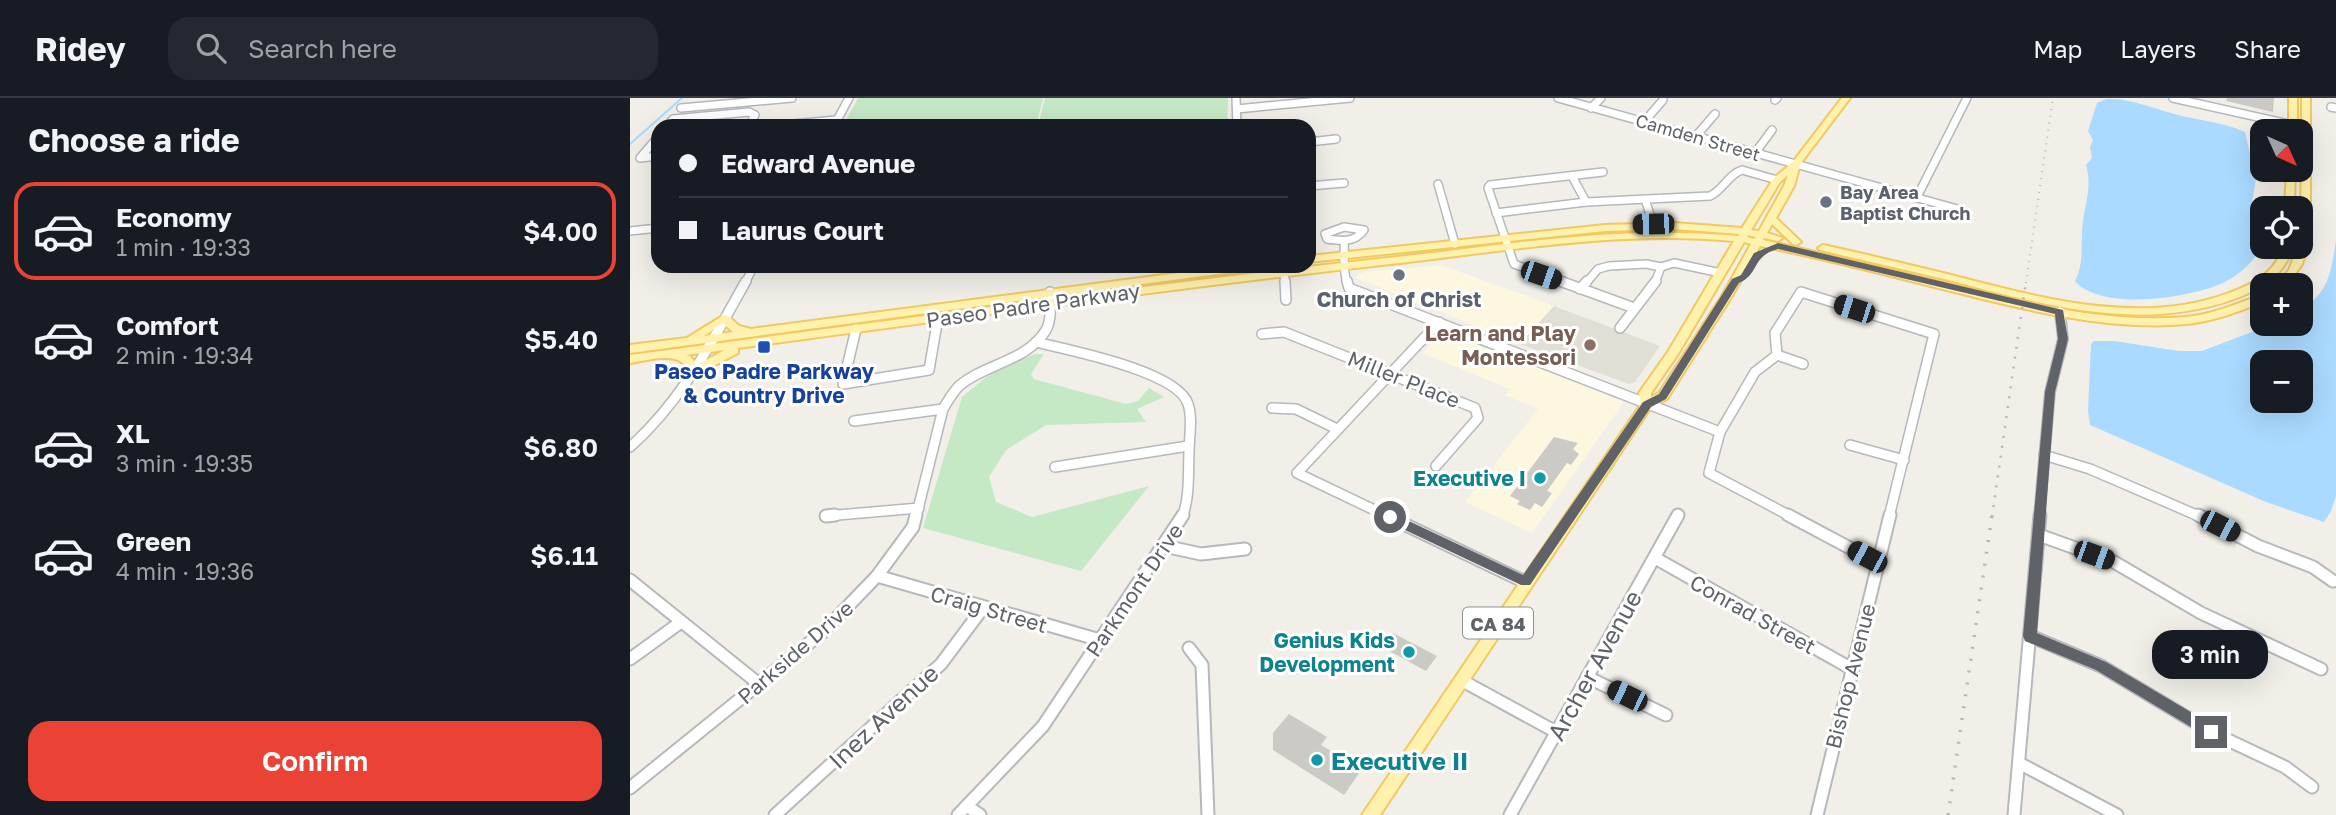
<!DOCTYPE html>
<meta charset="utf-8">
<style>
body{margin:0;font-family:"Golos Text",sans-serif;background:#242831;color:#f1f3f6;height:100vh;display:flex;flex-direction:column;font-size:26px;white-space:nowrap}
*{box-sizing:border-box;margin:0}
p{font-size:23px;color:#9ea1a6}
.icon{flex:none;width:38px;height:38px;fill:none;stroke:currentColor;stroke-width:2;stroke-linecap:round;stroke-linejoin:round}
.map{position:relative;flex:1;overflow:hidden}
.drawer{display:flex;flex-direction:column;background:#171b24;width:630px}
.drawer>*{flex:none}
.banner{position:absolute;left:21px;top:21px;width:665px;height:154px;border-radius:21px;box-shadow:0 7px 28px #0002;display:grid;align-content:center;height:154px;padding:0 28px;background:#171b24}
.needle{width:46px;rotate:135deg}
.buttons{position:absolute;left:1620px;top:21px;display:grid;gap:14px}
.buttons a{display:grid;place-items:center;width:63px;height:63px;border-radius:14px;background:#171b24;box-shadow:0 7px 28px #0002;font-size:35px}
.end{position:absolute;width:32px;height:32px;margin:-16px;border:9px solid #5f6368;background:#fff;box-shadow:0 0 0 4px #fff}
.from{border-radius:50%}
.bubble{position:absolute;height:49px;border-radius:21px;background:#171b24;box-shadow:0 7px 28px #0002;font-size:23px;font-weight:600;line-height:49px;text-align:center}
.car{position:absolute;width:21px;height:42px;margin:-21px -10px;border-radius:9px;box-shadow:0 0 5px 2px #0007;background:linear-gradient(#222 24%,#8ab4d8 0 40%,#222 0 76%,#8ab4d8 0 86%,#222 0)}
.banner b{display:flex;align-items:center;gap:24px;height:66px;font-size:26px}
.banner b+b{border-top:2px solid #363941}
.banner i{width:18px;height:18px;background:#f1f3f6}
ul{padding:0;list-style:none}
li{display:flex;align-items:center;gap:21px;height:98px;margin:0 14px 10px;padding:0 14px;border:4px solid transparent;border-radius:21px}
li div{flex:1}
li b{display:block;font-size:26px}
li em{font-style:normal;font-weight:600}
li.on{border-color:#ea4335}
li>.icon{width:63px;height:63px;stroke-width:1.5}
h2{padding:0 28px;font-size:32px;line-height:84px}
.action{display:flex;gap:14px;margin-top:auto;padding:14px 28px}
.action a{flex:1;height:80px;border-radius:21px;background:#ea4335;color:#fff;font-size:28px;font-weight:600;line-height:80px;text-align:center}
header{display:flex;align-items:center;gap:42px;box-sizing:border-box;height:98px;padding:0 35px;background:#171b24;border-bottom:2px solid #363941}
header strong{font-size:33px}
nav{display:flex;gap:38px;margin-inline-start:auto;font-size:24px}
.search{width:490px;height:63px;background:#242831;display:flex;align-items:center;gap:18px;box-sizing:border-box;padding:0 24px;border-radius:21px;color:#9ea1a6;font-size:26px}
main{display:flex;flex:1;min-height:0}
.map>svg:first-child{display:block}
</style>
<header>
<strong>Ridey</strong>
<div class="search"><svg class="icon" aria-label="search" viewBox="0 0 24 24"><circle cx="10" cy="10" r="6"/><path d="M15 15l6 6"/></svg>Search here</div>
<nav><a>Map</a><a>Layers</a><a>Share</a></nav>
</header>
<main>
<section class="drawer">
<h2>Choose a ride</h2>
<ul>
<li class="on"><svg class="icon" aria-label="car" viewBox="0 0 24 24"><path d="M5 17H2v-5l4-1 3-4h7l3 4 3 1v5h-3M9 17h6M6 11h13"/><circle cx="7" cy="17" r="2"/><circle cx="17" cy="17" r="2"/></svg><div><b>Economy</b><p>1 min · 19:33</p></div><em>$4.00</em></li>
<li><svg class="icon" aria-label="car" viewBox="0 0 24 24"><path d="M5 17H2v-5l4-1 3-4h7l3 4 3 1v5h-3M9 17h6M6 11h13"/><circle cx="7" cy="17" r="2"/><circle cx="17" cy="17" r="2"/></svg><div><b>Comfort</b><p>2 min · 19:34</p></div><em>$5.40</em></li>
<li><svg class="icon" aria-label="car" viewBox="0 0 24 24"><path d="M5 17H2v-5l4-1 3-4h7l3 4 3 1v5h-3M9 17h6M6 11h13"/><circle cx="7" cy="17" r="2"/><circle cx="17" cy="17" r="2"/></svg><div><b>XL</b><p>3 min · 19:35</p></div><em>$6.80</em></li>
<li><svg class="icon" aria-label="car" viewBox="0 0 24 24"><path d="M5 17H2v-5l4-1 3-4h7l3 4 3 1v5h-3M9 17h6M6 11h13"/><circle cx="7" cy="17" r="2"/><circle cx="17" cy="17" r="2"/></svg><div><b>Green</b><p>4 min · 19:36</p></div><em>$6.11</em></li>
</ul>
<div class="action"><a>Confirm</a></div>
</section>
<div class="map">
<svg width="1706" height="717" viewBox="0 0 1706 717">
<rect width="100%" height="100%" fill="#f1efe8"/>
<g fill="#fef7e0">
<path d="M811 167 924 208 890 246 726 180 728 176 736 174Z"/>
<path d="M819 235 994 304 902 435 835 404 908 311 875 297 880 291 792 255 811 236Z"/>
</g>
<path fill="#e1ded6" d="M924 208 1030 248 1005 284 999 286 890 246Z"/>
<g fill="#c5e8c5">
<path d="M228 0H413L406 28H213Z"/>
<path d="M415 0H598L597 28H408Z"/>
<path d="M405 256H414L401 276 404 281 496 306 508 303 519 290 534 299 507 311 516 324 416 327 376 352 359 379 366 404 402 419 519 388 451 473 293 430 332 299 365 272Z"/>
</g>
<g fill="#aadaff" fill-rule="evenodd">
<path d="M1476 1C1505 0 1533 15 1562 20 1580 24 1597 26 1615 34L1626 81 1622 104 1628 119 1626 139 1630 152C1621 166 1610 176 1595 184 1562 200 1472 214 1445 183 1455 164 1450 143 1453 123 1456 103 1462 87 1456 67L1462 60 1460 49 1463 42 1458 33 1467 5Z"/>
<path d="M1706 142V398L1701 413 1694 424 1636 404 1460 327 1458 313 1461 246 1464 243H1484L1549 253H1572L1643 226H1671V211C1699 196 1702 170 1706 142ZM1671 264V303H1633V264Z"/>
</g>
<g fill="none" stroke-linecap="round" stroke-linejoin="round">
<path stroke="#aadaff" stroke-width="2" d="M0 46 52 0"/>
</g>
<g fill="#cccac5">
<path d="M1597 0H1644L1643 14 1596 3Z"/>
<path d="M924 339 948 345 943 351 949 356 941 367 937 365 917 393 922 395 912 409 905 405 900 412 887 406 890 403 880 398Z"/>
<path d="M763 535 807 558 796 573 752 549Z"/>
<path d="M659 616 697 639 691 647 732 671 714 697 643 652V635Z"/>
</g>
<g fill="none" stroke-linecap="round" stroke-linejoin="round">
<defs>
<g id="minor-far2">
<path d="M606 0 607 28"/>
<path d="M928 0 1331 112"/>
<path d="M1543 0 1663 27"/>
<path d="M1145 2 1147 0"/>
<path d="M1701 9 1706 10"/>
<path d="M51 10 162 0"/>
<path d="M961 10 971 0"/>
<path d="M607 11 720 0"/>
<path d="M1014 24 1033 2"/>
<path d="M37 28 43 21 119 14 125 17 119 28"/>
<path d="M142 28 206 22"/>
<path d="M204 28 219 0"/>
<path d="M1066 38 1085 16"/>
<path d="M28 39 10 60 28 58"/>
<path d="M679 44 706 41"/>
<path d="M1125 55 1142 32"/>
<path d="M942 78 956 104"/>
<path d="M808 86 825 146"/>
<path d="M679 88 714 85"/>
<path d="M1287 99 1337 0"/>
<path d="M1015 101 1023 126"/>
<path d="M866 115 956 104 1080 98C1093 92 1099 76 1112 72L1147 82"/>
<path d="M714 129 734 132C725 145 711 143 697 141L695 136Z"/>
<path d="M0 133 28 130"/>
<path d="M714 143C715 160 712 168 717 185"/>
<path d="M654 174 655 185"/>
<path d="M115 185 124 168"/>
<path d="M935 185 884 166 858 90 860 87 973 74"/>
<path d="M956 185 968 171 979 168 1016 166 1031 169 1044 165 1091 175"/>
<path d="M1025 185 1031 169"/>
</g>
<g id="minor-far1">
<path d="M655 183 656 202"/>
<path d="M717 183 719 190 1090 334"/>
<path d="M930 183 1004 210"/>
<path d="M950 191 957 183"/>
<path d="M990 230 1026 183"/>
<path d="M226 231 213 286 299 272 308 220"/>
<path d="M632 236 654 234 845 310 848 320 806 368"/>
<path d="M406 244C438 252 548 273 558 306 563 320 559 340 559 355 558 374 560 401 552 419"/>
<path d="M1147 257 1173 266"/>
<path d="M642 310 666 311 707 331"/>
<path d="M224 323 313 311"/>
<path d="M1220 347 1274 362"/>
<path d="M0 349C53 302 82 243 116 183"/>
<path d="M1414 357 1460 371 1571 419"/>
<path d="M425 369 558 348"/>
<path d="M196 418 289 410"/>
<path d="M286 419 313 311C318 303 322 295 329 288 354 266 398 263 416 232 422 221 420 206 420 194"/>
<path d="M759 419 667 375 809 224"/>
<path d="M1162 419 1079 375 1090 334 1125 274 1147 257 1145 235 1171 194 1304 236 1259 419"/>
<path d="M1409 419 1420 294 1433 241 1430 214"/>
</g>
<g id="minor">
<path d="M755 417 895 484"/>
<path d="M1158 417 1248 465"/>
<path d="M1568 417 1628 448 1683 469 1703 483"/>
<path d="M196 418 205 417"/>
<path d="M1409 437 1484 464 1571 515 1691 571"/>
<path d="M534 448 571 456 615 451"/>
<path d="M1025 460 1222 571"/>
<path d="M247 478 470 542"/>
<path d="M0 482 129 586"/>
<path d="M1400 538 1471 568 1581 634 1655 669 1682 689"/>
<path d="M559 550 572 567 578 717"/>
<path d="M0 561 51 524"/>
<path d="M957 579 1036 617"/>
<path d="M831 582 926 634"/>
<path d="M1389 665 1487 717"/>
<path d="M0 690 194 533 247 478 283 429 286 417"/>
<path d="M337 708 350 717"/>
<path d="M145 717 311 566 353 510"/>
<path d="M328 717 413 628 553 417"/>
<path d="M880 717 1048 417"/>
<path d="M1187 717 1260 417"/>
<path d="M1384 717 1410 417"/>
</g>
<g id="major">
<path d="M1212 0H1220L1170 66 1164 88 1146 120 1171 144 1166 147 1163 146 1142 126 1137 135 1153 140 1148 143 1134 140 1133 142C1206 158 1278 177 1351 194 1418 210 1487 225 1556 219 1586 216 1606 205 1633 197V204C1608 214 1584 223 1557 226 1490 232 1422 218 1357 202 1282 184 1207 163 1130 148L1102 198 1037 301 1021 309 750 717H732L1011 306 1009 295 1038 254 1104 143C986 132 870 154 752 167 537 191 323 221 108 250V255L66 277C60 274 58 269 53 265 40 255 15 263 0 265V257C247 225 492 189 740 162 864 149 982 126 1108 138L1109 136 1044 131 975 133 679 164V158L975 127 1044 125 1112 130 1144 80 1163 64ZM1158 77 1154 88 1129 133 1121 132 1150 84ZM1118 137 1126 139 1124 141 1117 139ZM1114 144 1121 146 1092 198 1029 295 1021 299V295L1048 256ZM95 252 67 267 60 258 56 257Z"/>
<rect x="1659" y="0" width="8" height="33"/>
<path d="M1672 0H1680V140L1672 166 1657 187H1646L1659 172 1668 149H1671Z"/>
<path d="M1657 72H1665L1664 110H1655Z"/>
<path d="M1193 147C1235 156 1276 166 1317 176 1408 199 1508 229 1599 195 1624 186 1645 175 1653 149H1663C1654 177 1633 190 1607 200 1510 236 1410 206 1314 181 1273 171 1231 162 1190 152L1188 150Z"/>
<path d="M602 168H630L625 171 0 255V247L57 240 94 217 98 218 109 228 121 231ZM93 225 103 234 74 238Z"/>
</g>
</defs>
<use href="#minor-far2" stroke="#b5b8bc" stroke-width="10"/>
<use href="#minor-far1" stroke="#b5b8bc" stroke-width="12"/>
<use href="#minor" stroke="#b5b8bc" stroke-width="15"/>
<use href="#major" stroke="#f2c960" stroke-width="4"/>
<use href="#minor-far2" stroke="#fff" stroke-width="7"/>
<use href="#minor-far1" stroke="#fff" stroke-width="9"/>
<use href="#minor" stroke="#fff" stroke-width="11"/>
<use href="#major" fill="#fff2af" fill-rule="evenodd"/>
<path stroke="#b6b7b8" stroke-width="2" stroke-dasharray="1 6" stroke-linecap="butt" d="M1396 185 1423 0"/>
<path stroke="#b6b7b8" stroke-width="2.5" stroke-dasharray="2 8" stroke-linecap="butt" d="M1362 419 1396 183"/>
<path stroke="#b6b7b8" stroke-width="3.5" stroke-dasharray="2 10" stroke-linecap="butt" d="M1318 717 1362 417"/>
</g>
<path fill="#5f6368" d="M1148 145 1433 212 1438 241 1425 294 1407 535 1476 564 1586 629 1588 634 1586 638H1576L1466 572 1395 543 1393 538 1415 294 1428 241 1425 216 1148 151C1121 158 1130 176 1109 185L1036 301 1021 309 900 487H891L756 423V416H764L893 477 1013 304 1029 296 1102 181 1111 177 1124 155Z"/>
<g fill="#6b7280" stroke="#fff" stroke-width="2.5">
<circle cx="1196" cy="104" r="7"/>
<circle cx="769" cy="177" r="7"/>
</g>
<circle fill="#8d6e63" stroke="#fff" stroke-width="2.5" cx="960" cy="247" r="7"/>
<rect fill="#1a4fb4" stroke="#fff" stroke-width="2.5" x="127" y="242" width="14" height="14" rx="3.5"/>
<g fill="#0f9aa8" stroke="#fff" stroke-width="2.5">
<circle cx="910" cy="380" r="7"/>
<circle cx="779" cy="554" r="7"/>
<circle cx="687" cy="662" r="7"/>
</g>
<g text-anchor="middle" dominant-baseline="central" stroke-width="6" stroke-linejoin="round" paint-order="stroke">
<g font-size="18" fill="#5f6368" stroke="#fff">
<text transform="translate(1068 39) rotate(16)">Camden Street</text>
</g>
<g font-size="18" font-weight="bold" fill="#5b616d" stroke="#fff" text-anchor="start">
<text x="1210" y="94">Bay Area<tspan x="1210" dy="21">Baptist Church</tspan></text>
</g>
<rect fill="#fff" stroke="#8f9295" stroke-width="2" x="833" y="509.5" width="70" height="31" rx="5"/>
<g font-size="19" font-weight="bold" fill="#5f6368">
<text x="868" y="525">CA 84</text>
</g>
<g font-size="21" font-weight="bold" fill="#5b616d" stroke="#fff">
<text x="769" y="201">Church of Christ</text>
</g>
<g font-size="21" fill="#5f6368" stroke="#fff">
<text transform="translate(403 207) rotate(-8)">Paseo Padre Parkway</text>
<text transform="translate(774 281) rotate(22)">Miller Place</text>
<text transform="translate(504 492) rotate(-56)">Parkmont Drive</text>
<text transform="translate(359 511) rotate(16)">Craig Street</text>
<text transform="translate(1123 516) rotate(29)">Conrad Street</text>
<text transform="translate(165 554) rotate(-41)">Parkside Drive</text>
<text transform="translate(1220 578) rotate(-76)">Bishop Avenue</text>
</g>
<g font-size="21" font-weight="bold" fill="#785e54" stroke="#fff" text-anchor="end">
<text x="946" y="235">Learn and Play<tspan x="946" dy="24">Montessori</tspan></text>
</g>
<g font-size="21" font-weight="bold" fill="#164399" stroke="#fff">
<text x="134" y="273">Paseo Padre Parkway<tspan x="134" dy="24">&amp; Country Drive</tspan></text>
</g>
<g font-size="21" font-weight="bold" fill="#0d838f" stroke="#fff" text-anchor="end">
<text x="896" y="380">Executive I</text>
<text x="765" y="542">Genius Kids<tspan x="765" dy="24">Development</tspan></text>
</g>
<g font-size="24" fill="#5f6368" stroke="#fff">
<text transform="translate(964 567) rotate(-61)">Archer Avenue</text>
<text transform="translate(253 618) rotate(-43)">Inez Avenue</text>
</g>
<g font-size="24" font-weight="bold" fill="#0d838f" stroke="#fff" text-anchor="start">
<text x="701" y="662">Executive II</text>
</g>
</g>
</svg>
<div class="buttons">
<a><svg class="needle" viewBox="-14 -14 28 28"><path d="M0-13l5 13h-10z" fill="#e53935"/><path d="M0 13l5-13h-10z" fill="#9ea1a6"/></svg></a>
<a><svg class="icon" aria-label="locate" viewBox="0 0 24 24"><circle cx="12" cy="12" r="6"/><path d="M12 2v4M12 18v4M2 12h4M18 12h4"/></svg></a>
<a>+</a>
<a>−</a>
</div>
<i class="end from" style="left:760px;top:419px"></i>
<i class="end" style="left:1581px;top:634px"></i>
<div class="bubble" style="left:1522px;top:532px;width:116px">3 min</div>
<i class="car" style="left:1023px;top:126px;rotate:269deg"></i>
<i class="car" style="left:911px;top:177px;rotate:109deg"></i>
<i class="car" style="left:1224px;top:211px;rotate:288deg"></i>
<i class="car" style="left:1590px;top:428px;rotate:117deg"></i>
<i class="car" style="left:1464px;top:457px;rotate:110deg"></i>
<i class="car" style="left:1237px;top:459px;rotate:298deg"></i>
<i class="car" style="left:997px;top:598px;rotate:296deg"></i>
<div class="banner">
<b><i class="from"></i>Edward Avenue</b>
<b><i></i>Laurus Court</b>
</div>
</div>
</main>
